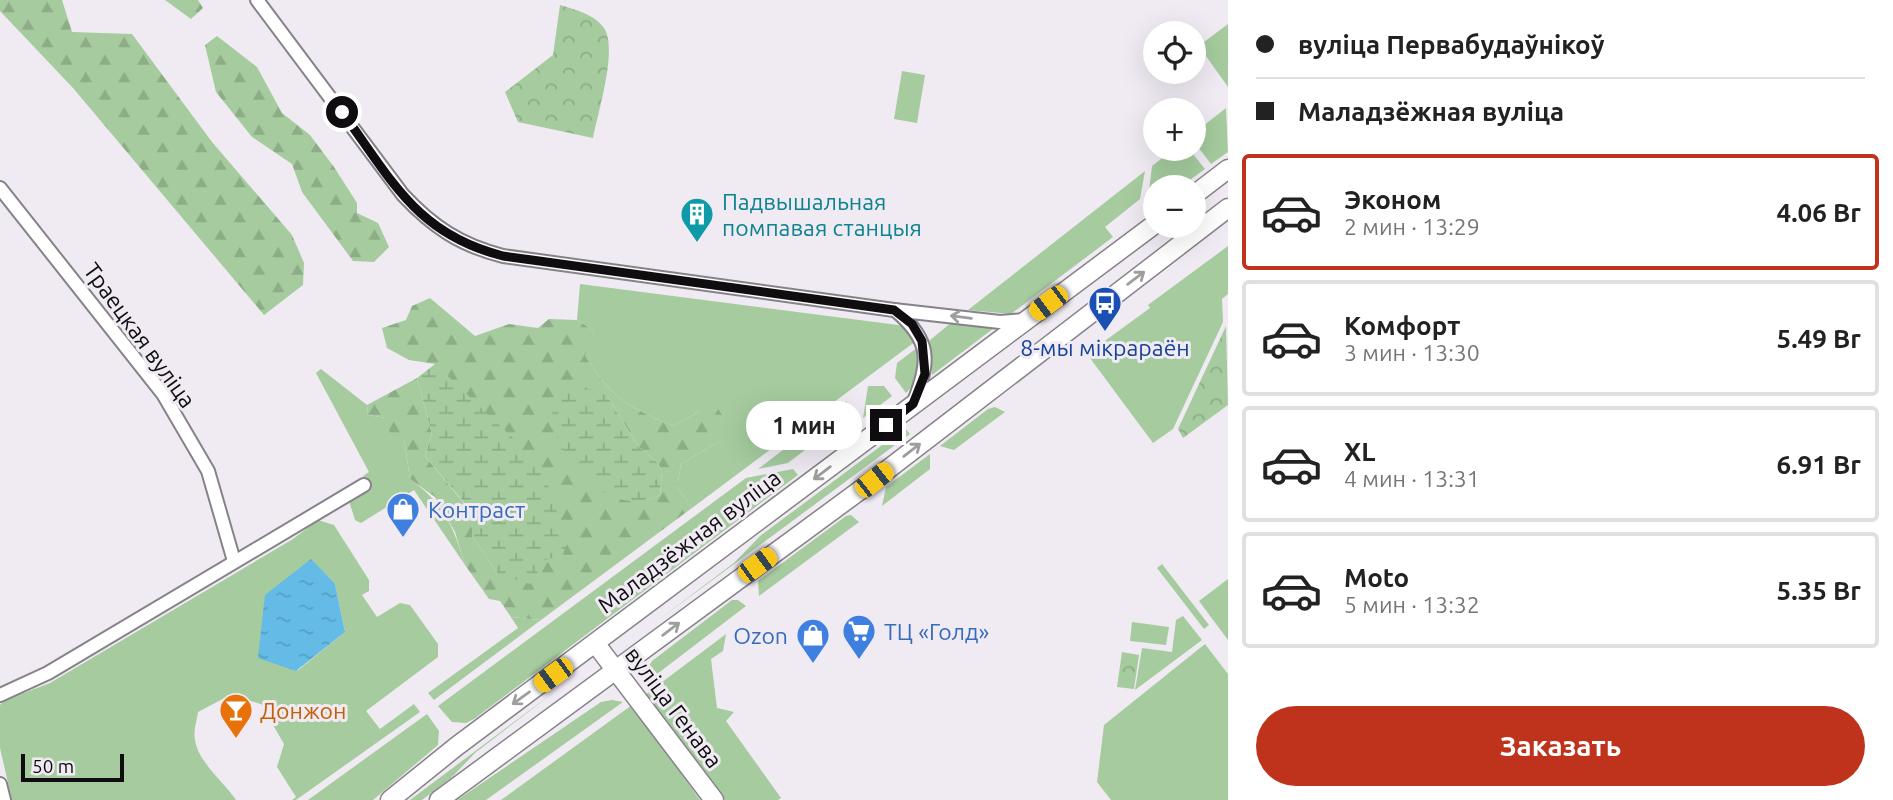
<!DOCTYPE html>
<html lang="ru">
<meta charset="utf-8">
<style>
body{margin:0;font-family:Ubuntu,sans-serif;background:#f2f2f2;color:#222;height:100vh;display:flex;flex-direction:column;font-size:26px;white-space:nowrap}
*{box-sizing:border-box;margin:0}
p{font-size:23px;color:#767676}
.icon{flex:none;width:38px;height:38px;fill:none;stroke:currentColor;stroke-width:2;stroke-linecap:round;stroke-linejoin:round}
.map{position:relative;flex:1;overflow:hidden}
.sheet{display:flex;flex-direction:column;background:#fff;width:665px}
.sheet>*{flex:none}
.top-card{display:grid;align-content:center;height:154px;padding:0 28px;background:#fff}
.controls{position:absolute;left:1143px;top:21px;display:grid;gap:14px}
.controls a{display:grid;place-items:center;width:63px;height:63px;border-radius:50%;background:#fff;box-shadow:0 7px 28px #0002;font-size:35px}
.scale{position:absolute;left:21px;bottom:18px;width:103px;box-sizing:border-box;padding-left:7px;border:4px solid #0f0d10;border-top:0;font-size:19px;line-height:24px;white-space:nowrap;color:#0f0d10;-webkit-text-stroke:5px #f0ebf3;paint-order:stroke}
.end{position:absolute;width:32px;height:32px;margin:-16px;border:9px solid #0f0d10;background:#fff;box-shadow:0 0 0 4px #fff}
.from{border-radius:50%}
.bubble{position:absolute;height:49px;border-radius:24px;background:#fff;box-shadow:0 7px 28px #0002;font-size:23px;font-weight:700;line-height:49px;text-align:center}
.car{position:absolute;width:21px;height:42px;margin:-21px -10px;border-radius:9px;box-shadow:0 0 5px 2px #0007;background:linear-gradient(#f5c518 24%,#345 0 40%,#f5c518 0 76%,#345 0 86%,#f5c518 0)}
.top-card b{display:flex;align-items:center;gap:24px;height:66px;font-size:26px}
.top-card b+b{border-top:2px solid #e0e0e0}
.top-card i{width:18px;height:18px;background:#222}
ul{padding:0;list-style:none}
li{display:flex;align-items:center;gap:21px;height:116px;margin:0 14px 10px;padding:0 14px;border:4px solid #e0e0e0;border-radius:7px}
li div{flex:1}
li b{display:block;font-size:26px}
li em{font-style:normal;font-weight:700}
li.active{border-color:#bf331d}
li>.icon{width:63px;height:63px;stroke-width:1.5}
.action{display:flex;gap:14px;margin-top:auto;padding:14px 28px}
.action a{flex:1;height:80px;border-radius:42px;background:#bf331d;color:#fff;font-size:28px;font-weight:700;line-height:80px;text-align:center}
main{display:flex;flex:1;min-height:0}
.map>svg:first-child{display:block}
</style>
<main>
<div class="map">
<svg width="1228" height="800" viewBox="0 0 1228 800">
<defs>
<pattern id="forest-firs" width="22" height="20" patternUnits="userSpaceOnUse" patternTransform="scale(1.75)"><rect width="22" height="20" fill="#a5cb9e"/><path d="M5 1l3.5 6h-7zM16 11l3.5 6h-7z" fill="#8dad87"/></pattern>
<pattern id="wetland-marsh" width="20" height="14" patternUnits="userSpaceOnUse" patternTransform="scale(1.75)"><rect width="20" height="14" fill="#a5cb9e"/><path d="M1 5h8M5 5V1M11 12h8M15 12V8" fill="none" stroke="#8dad87"/></pattern>
<pattern id="park-crowns" width="20" height="18" patternUnits="userSpaceOnUse" patternTransform="scale(1.75)"><rect width="20" height="18" fill="#a5cb9e"/><path d="M2 6a3 3 0 1 1 6 0M12 15a3 3 0 1 1 6 0" fill="none" stroke="#8dad87"/></pattern>
<pattern id="water-ripples" width="26" height="14" patternUnits="userSpaceOnUse" patternTransform="scale(1.75)"><rect width="26" height="14" fill="#63bbe6"/><path d="M2 4q2-2 4 0t4 0M15 11q2-2 4 0t4 0" fill="none" stroke="#55a0c4"/></pattern>
</defs>
<rect width="100%" height="100%" fill="#f0ebf3"/>
<g fill="#a5cb9e" fill-rule="evenodd">
<path d="M1228 24V87L1201 49 1204 42Z"/>
<path d="M902 71 925 75 917 123 894 119Z"/>
<path d="M1226 108 1228 152 1211 164 1194 142V133Z"/>
<path d="M1174 149H1189L1205 169 1180 187H1155V203L1148 199 1152 166Z"/>
<path d="M1145 171 1140 199 1105 227 1113 237 1011 314 968 310Z"/>
<path d="M1228 246V294L1222 299 1223 322 1173 429 1153 443 1087 354 1150 308 1148 305Z"/>
<path d="M580 284 906 326 916 341 692 508 677 487 681 464 723 439 700 411 673 426C630 408 608 396 585 355L593 330 577 320Z"/>
<path d="M952 322 994 328 932 375 930 340Z"/>
<path d="M918 347C919 366 920 379 906 393L895 378 897 363Z"/>
<path d="M321 369 367 405 368 415 386 418 404 439 410 479C444 504 453 525 465 565L414 490 361 523 355 520 349 501 370 488 363 476 369 472 316 373Z"/>
<path d="M868 386H884L892 396 863 418Z"/>
<path d="M847 401 844 420 788 463 758 469Z"/>
<path d="M995 407 1005 412 954 450 940 446 988 409Z"/>
<path d="M905 428 910 434 657 621 735 562 760 536Z"/>
<path d="M930 454V469L882 506 886 487Z"/>
<path d="M793 469 798 475 474 719 466 723 452 722 438 706 746 478Z"/>
<path d="M851 515 859 522 759 596 758 581 846 516Z"/>
<path d="M318 520 334 525 369 580V591L362 595 377 617 400 603 410 605 438 644V657L366 711 380 729 414 704 420 712 296 800H292L296 797 277 767 284 744 261 704 230 695 198 712C197 720 193 732 195 740 198 762 225 783 236 800H12L0 748V705L3 701 50 683 293 539ZM335 584 345 632 297 671Z"/>
<path d="M1162 564 1209 625 1204 629 1157 568Z"/>
<path d="M1228 579V640L1199 601Z"/>
<path d="M732 600H738L746 606 644 684 646 671 652 661Z"/>
<path d="M1183 616 1202 640 1135 690 1142 648 1172 652 1176 620Z"/>
<path d="M511 617 541 620 434 700 428 693 518 628Z"/>
<path d="M1132 622 1169 627 1166 645 1130 641Z"/>
<path d="M726 634 723 651 711 659 717 708 734 712 726 721 781 798 778 800H725L645 695Z"/>
<path d="M1205 644 1228 674V800H1111L1097 782 1104 725Z"/>
<path d="M558 689 475 753 452 777 422 800H410Z"/>
<path d="M612 700 623 702 486 800H457L601 702Z"/>
<path d="M632 705 700 800H501Z"/>
<path d="M427 714 439 731 438 745 373 800H308Z"/>
</g>
<g fill="url(#forest-firs)" fill-rule="evenodd">
<path d="M0 0H62L72 32 132 34 212 142 292 235 304 263 303 285 264 315 73 88 0 11Z"/>
<path d="M165 0H198L203 8 191 19Z"/>
<path d="M217 36 257 67 282 113 310 135 334 167 357 203V213L378 223 389 247 374 262 353 261 302 192 292 164 252 137 216 92 205 45Z"/>
<path d="M430 298 475 336 509 324 538 328 549 319 577 320 593 330 591 346 585 355C608 396 630 408 673 426L700 411 718 409 728 423 723 439 681 464 677 487 692 508 541 620 511 617 500 601 489 599 465 565 455 532 435 497 410 479 404 439 390 433 386 418 368 415 367 405 417 378 432 434 425 456 472 513V536L498 574 435 364 409 360 387 348 382 328 406 320 412 306ZM608 397 638 446 657 462 662 471 660 495C626 513 588 483 568 456Z"/>
</g>
<g fill="url(#wetland-marsh)">
<path d="M435 364 514 439 546 480 567 540 563 555 545 560 530 584 498 574 472 536V512L425 456 432 434 417 378Z"/>
<path d="M593 389 608 397 638 446 657 462 662 471 660 495C609 523 545 452 553 402L566 391Z"/>
</g>
<g fill="url(#park-crowns)">
<path d="M560 5C576 10 594 14 604 28 618 49 598 112 593 138L518 122 505 92 553 55Z"/>
<path d="M1226 326 1228 405 1183 438 1178 429Z"/>
<path d="M1122 652 1139 655 1134 689 1117 687Z"/>
</g>
<path fill="url(#water-ripples)" d="M311 559 335 584 345 632 296 671 258 658 265 595Z"/>
<g fill="none" stroke-linecap="round" stroke-linejoin="round">
<defs>
<g id="street">
<path d="M257 0 403 195C433 227 460 245 503 256L894 310 1000 322 1026 320"/>
<path d="M0 188 163 394 208 471 234 561"/>
<path d="M895 310C932 341 930 361 913 404"/>
<path d="M0 695 48 673 364 485"/>
<path d="M0 784 4 800"/>
</g>
<g id="secondary">
<path d="M1194 195 1228 169"/>
<path d="M595 643 714 800"/>
<path d="M390 800 457 746 1155 224"/>
<path d="M439 800 874 480 1228 208"/>
</g>
</defs>
<use href="#street" stroke="#878289" stroke-width="16"/>
<use href="#secondary" stroke="#878289" stroke-width="21"/>
<use href="#street" stroke="#fff" stroke-width="12"/>
<use href="#secondary" stroke="#fff" stroke-width="18"/>
</g>
<defs><path id="oneway-shaft" d="M-6 0H5M1.5-3L5.5 0L1.5 3" fill="none" stroke-width="1.6" stroke-linecap="round" stroke-linejoin="round" transform="scale(1.75)"/></defs>
<g stroke="#9f9e9f">
<use href="#oneway-shaft" transform="translate(1136 278) rotate(-37)"/>
<use href="#oneway-shaft" transform="translate(961 317) rotate(-173)"/>
<use href="#oneway-shaft" transform="translate(912 450) rotate(-38)"/>
<use href="#oneway-shaft" transform="translate(822 473) rotate(143)"/>
<use href="#oneway-shaft" transform="translate(671 629) rotate(-37)"/>
<use href="#oneway-shaft" transform="translate(521 698) rotate(144)"/>
</g>
<g fill="none" stroke-linecap="round" stroke-linejoin="round">
<path stroke="#0f0d10" stroke-width="9" d="M342 112C392 180 416 234 503 256L894 310 912 324 922 341 925 374 913 404 886 425"/>
</g>
<defs>
<symbol id="building-pin" viewBox="-11 -11 22 30"><path d="M0 17L-7.5 6A9.5 9.5 0 1 1 7.5 6Z" fill="#0f9aa8" stroke="#f0ebf3"/><path d="M-4-6H4V6H1V3H-1V6H-4ZM-2.5-4.3h1.7v1.8h-1.7ZM.8-4.3h1.7v1.8H.8ZM-2.5-1h1.7V.8h-1.7ZM.8-1h1.7V.8H.8Z" fill="#fff"/></symbol>
<symbol id="bus-pin" viewBox="-11 -11 22 30"><path d="M0 17L-7.5 6A9.5 9.5 0 1 1 7.5 6Z" fill="#1a4fb4" stroke="#f0ebf3"/><path d="M-5-6H5V4H4V6H2V4H-2V6H-4V4H-5ZM-3.5-4V0h7V-4ZM-3.5 1.2v1.5H-2V1.2ZM2 1.2v1.5H3.5V1.2Z" fill="#fff"/></symbol>
<symbol id="shop-pin" viewBox="-11 -11 22 30"><path d="M0 17L-7.5 6A9.5 9.5 0 1 1 7.5 6Z" fill="#3f7fe0" stroke="#f0ebf3"/><path d="M-5-2.5h2.3a2.7 3.5 0 0 1 5.4 0H5L5.5 6h-11ZM-1.5-2.5h3a1.5 2.3 0 0 0-3 0Z" fill="#fff"/></symbol>
<symbol id="supermarket-pin" viewBox="-11 -11 22 30"><path d="M0 17L-7.5 6A9.5 9.5 0 1 1 7.5 6Z" fill="#3f7fe0" stroke="#f0ebf3"/><path d="M-6-5.5h2.5l.6 2H6L4.5 2H-2.5L-4.4-4H-6ZM-1.5 3.2a1.3 1.3 0 1 0 .1 0ZM3 3.2a1.3 1.3 0 1 0 .1 0Z" fill="#fff"/></symbol>
<symbol id="bar-pin" viewBox="-11 -11 22 30"><path d="M0 17L-7.5 6A9.5 9.5 0 1 1 7.5 6Z" fill="#e8710a" stroke="#f0ebf3"/><path d="M-6-5H6L.8 .8V4.5H3.5V6h-7V4.5H-.8V.8Z" fill="#fff"/></symbol>
</defs>
<g fill-rule="evenodd">
<use href="#building-pin" x="678" y="195" width="38" height="52"/>
<use href="#bus-pin" x="1086" y="284" width="38" height="52"/>
<use href="#shop-pin" x="384" y="490" width="38" height="52"/>
<use href="#supermarket-pin" x="840" y="612" width="38" height="52"/>
<use href="#shop-pin" x="794" y="616" width="38" height="52"/>
<use href="#bar-pin" x="217" y="691" width="38" height="52"/>
</g>
<g text-anchor="middle" dominant-baseline="central" stroke-width="6" stroke-linejoin="round" paint-order="stroke">
<g font-size="23" fill="#0d838f" stroke="#f0ebf3" text-anchor="start">
<text x="722" y="201">Падвышальная<tspan x="722" dy="26">помпавая станцыя</tspan></text>
</g>
<g font-size="23" fill="#0f0d10" stroke="#f0ebf3">
<text transform="translate(140 335) rotate(54)">Траецкая вуліца</text>
<text transform="translate(689 541) rotate(-37)">Маладзёжная вуліца</text>
<text transform="translate(674 707) rotate(53)">вуліца Генава</text>
</g>
<g font-size="23" fill="#164399" stroke="#f0ebf3">
<text x="1105" y="347">8-мы мікрараён</text>
</g>
<g font-size="23" fill="#366cbe" stroke="#f0ebf3" text-anchor="start">
<text x="428" y="509">Контраст</text>
<text x="884" y="631">ТЦ «Голд»</text>
<text x="788" y="635" text-anchor="end">Ozon</text>
</g>
<g font-size="23" fill="#c56008" stroke="#f0ebf3" text-anchor="start">
<text x="260" y="710">Донжон</text>
</g>
</g>
</svg>
<div class="controls">
<a><svg class="icon" aria-label="locate" viewBox="0 0 24 24"><circle cx="12" cy="12" r="6"/><path d="M12 2v4M12 18v4M2 12h4M18 12h4"/></svg></a>
<a>+</a>
<a>−</a>
</div>
<div class="scale">50 m</div>
<i class="end from" style="left:342px;top:112px"></i>
<i class="end" style="left:886px;top:425px"></i>
<div class="bubble" style="left:746px;top:401px;width:116px">1 мин</div>
<i class="car" style="left:1048px;top:303px;rotate:233deg"></i>
<i class="car" style="left:874px;top:480px;rotate:52deg"></i>
<i class="car" style="left:757px;top:565px;rotate:54deg"></i>
<i class="car" style="left:553px;top:675px;rotate:234deg"></i>
</div>
<section class="sheet">
<div class="top-card">
<b><i class="from"></i>вуліца Первабудаўнікоў</b>
<b><i></i>Маладзёжная вуліца</b>
</div>
<ul>
<li class="active"><svg class="icon" aria-label="car" viewBox="0 0 24 24"><path d="M5 17H2v-5l4-1 3-4h7l3 4 3 1v5h-3M9 17h6M6 11h13"/><circle cx="7" cy="17" r="2"/><circle cx="17" cy="17" r="2"/></svg><div><b>Эконом</b><p>2 мин · 13:29</p></div><em>4.06 Br</em></li>
<li><svg class="icon" aria-label="car" viewBox="0 0 24 24"><path d="M5 17H2v-5l4-1 3-4h7l3 4 3 1v5h-3M9 17h6M6 11h13"/><circle cx="7" cy="17" r="2"/><circle cx="17" cy="17" r="2"/></svg><div><b>Комфорт</b><p>3 мин · 13:30</p></div><em>5.49 Br</em></li>
<li><svg class="icon" aria-label="car" viewBox="0 0 24 24"><path d="M5 17H2v-5l4-1 3-4h7l3 4 3 1v5h-3M9 17h6M6 11h13"/><circle cx="7" cy="17" r="2"/><circle cx="17" cy="17" r="2"/></svg><div><b>XL</b><p>4 мин · 13:31</p></div><em>6.91 Br</em></li>
<li><svg class="icon" aria-label="car" viewBox="0 0 24 24"><path d="M5 17H2v-5l4-1 3-4h7l3 4 3 1v5h-3M9 17h6M6 11h13"/><circle cx="7" cy="17" r="2"/><circle cx="17" cy="17" r="2"/></svg><div><b>Moto</b><p>5 мин · 13:32</p></div><em>5.35 Br</em></li>
</ul>
<div class="action"><a>Заказать</a></div>
</section>
</main>
